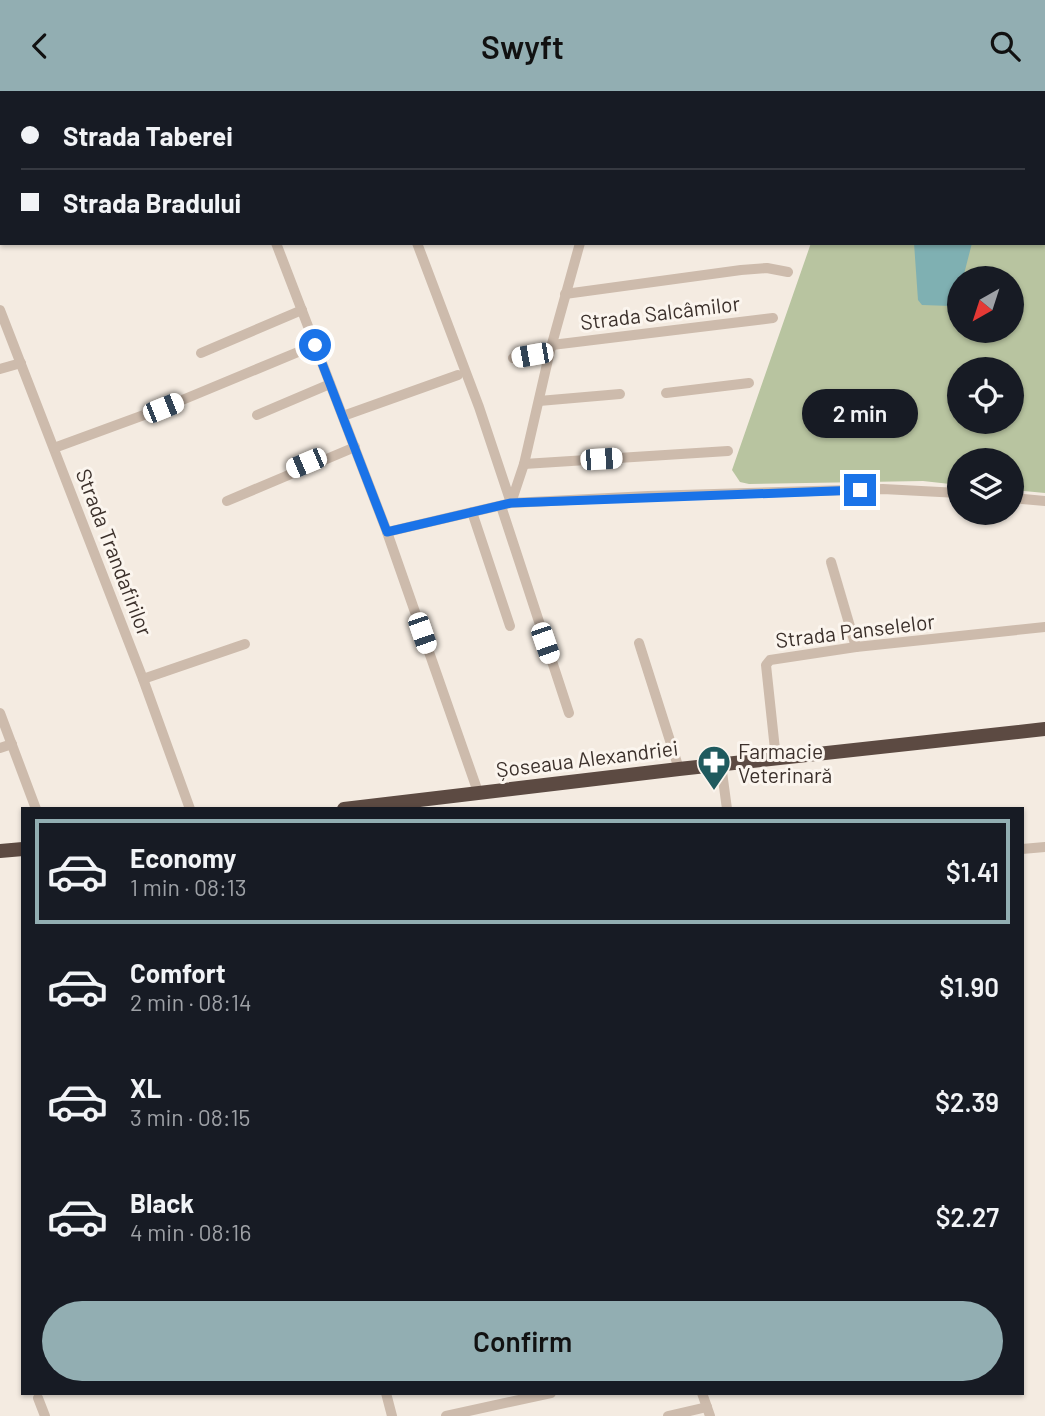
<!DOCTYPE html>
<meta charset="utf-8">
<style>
body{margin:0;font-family:Barlow,sans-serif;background:#20242c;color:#f1f3f6;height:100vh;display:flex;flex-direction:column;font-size:26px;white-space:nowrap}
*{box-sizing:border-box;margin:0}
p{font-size:23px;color:#9ea1a6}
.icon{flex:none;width:38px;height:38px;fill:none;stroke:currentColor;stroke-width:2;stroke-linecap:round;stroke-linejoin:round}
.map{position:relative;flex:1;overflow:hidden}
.panel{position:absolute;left:21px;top:716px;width:1003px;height:588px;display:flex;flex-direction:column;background:#171b24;border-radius:0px;box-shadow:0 2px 5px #0004}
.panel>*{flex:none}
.banner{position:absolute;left:0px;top:0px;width:1046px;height:154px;box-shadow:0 2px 5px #0004;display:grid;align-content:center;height:154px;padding:0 21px;background:#171b24}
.needle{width:46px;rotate:219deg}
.controls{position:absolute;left:947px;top:175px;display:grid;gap:14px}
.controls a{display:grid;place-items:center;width:77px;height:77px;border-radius:50%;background:#171b24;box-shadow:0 2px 5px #0004;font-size:35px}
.end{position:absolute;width:32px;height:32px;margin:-16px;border:9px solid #1a73e8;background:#fff;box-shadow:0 0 0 4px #fff}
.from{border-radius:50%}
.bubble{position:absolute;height:49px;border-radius:24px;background:#171b24;box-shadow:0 2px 5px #0004;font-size:23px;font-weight:600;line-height:49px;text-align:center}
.car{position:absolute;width:21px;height:42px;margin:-21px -10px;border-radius:9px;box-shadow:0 0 5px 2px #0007;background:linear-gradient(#fff 24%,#345 0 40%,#fff 0 76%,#345 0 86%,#fff 0)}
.banner b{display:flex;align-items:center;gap:24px;height:66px;font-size:26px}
.banner b+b{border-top:2px solid #363941}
.banner i{width:18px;height:18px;background:#f1f3f6}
ul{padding:12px 0 0;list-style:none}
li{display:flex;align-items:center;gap:21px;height:105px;margin:0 14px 10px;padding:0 7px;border:4px solid transparent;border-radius:0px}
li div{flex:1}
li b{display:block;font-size:26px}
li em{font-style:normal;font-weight:600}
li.on{border-color:#92aeb2}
li>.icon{width:63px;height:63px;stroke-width:1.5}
.button{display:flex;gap:14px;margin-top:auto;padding:14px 21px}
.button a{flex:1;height:80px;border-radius:42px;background:#92aeb2;color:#111;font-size:28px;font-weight:600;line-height:80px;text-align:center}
header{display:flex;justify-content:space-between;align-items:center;height:91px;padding:0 21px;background:#92aeb2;color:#111;font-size:32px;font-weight:600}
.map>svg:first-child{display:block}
</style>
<header><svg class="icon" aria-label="back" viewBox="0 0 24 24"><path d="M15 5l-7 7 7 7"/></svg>Swyft<svg class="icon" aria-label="search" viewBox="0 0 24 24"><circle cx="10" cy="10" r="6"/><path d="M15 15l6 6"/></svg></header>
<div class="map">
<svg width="1045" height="1325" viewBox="0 0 1045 1325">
<rect width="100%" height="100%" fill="#f4ebe1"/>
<path fill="#b8c4a0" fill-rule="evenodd" d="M861 0H1045V402L1012 399V369H959V394L923 390 749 393 740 391 732 379 811 152H1045V2H860ZM959 187H1012V240H959ZM959 278H1012V331H959Z"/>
<path fill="#7fb0b2" d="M914 152H972L963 187H959V201L951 215 922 214 918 209Z"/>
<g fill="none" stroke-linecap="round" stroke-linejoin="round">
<g stroke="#cdbbac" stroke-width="10">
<path d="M218 0 219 2"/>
<path d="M385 0 386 2"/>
<path d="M123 2 127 0"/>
<path d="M478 2V0"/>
<path d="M520 2 529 0"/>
<path d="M623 2 624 0"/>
<path d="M662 2 679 0"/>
<path d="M0 92H2"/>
<path d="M276 152 387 441 478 701"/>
<path d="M417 152 479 316 511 412"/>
<path d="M565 203 741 179 767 177 788 181"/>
<path d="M0 219 143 588 190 718"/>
<path d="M552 254 773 227"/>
<path d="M201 262 302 219"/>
<path d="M513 267 550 260"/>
<path d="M0 278 21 272"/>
<path d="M666 302 749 292"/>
<path d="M539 310 620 303"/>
<path d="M257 324 330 293"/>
<path d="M343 325 458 284"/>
<path d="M54 357 163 317 315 254"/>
<path d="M524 373 728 360"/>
<path d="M1012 407 1045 410"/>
<path d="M227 410 355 356"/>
<path d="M511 412 524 373 550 260 580 152"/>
<path d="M501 415 569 622"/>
<path d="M472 421 510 535"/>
<path d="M387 441 511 412 648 405 883 398 959 402"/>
<path d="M831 471 856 556"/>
<path d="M639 552 679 678"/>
<path d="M143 588 245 553"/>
<path d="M0 622 36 718"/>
<path d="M0 657 12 653"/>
<path d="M776 668 766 574 770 569 856 556 1045 536"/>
<path d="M722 681 727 718"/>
<path d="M1022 758 1045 756"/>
<path d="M386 1302 392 1325"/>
<path d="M702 1302 710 1325"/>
<path d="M38 1307 45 1325"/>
<path d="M446 1325 551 1302"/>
<path d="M668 1325 707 1316"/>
</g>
<g stroke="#5c4a42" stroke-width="14">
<path d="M344 718 679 678 1045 638"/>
<path d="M0 760 23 758"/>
</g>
</g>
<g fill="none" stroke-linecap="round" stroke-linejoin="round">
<path stroke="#1a73e8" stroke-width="9" d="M315 254 387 441 511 412 860 399"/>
</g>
<defs>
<symbol id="pharmacy-pin" viewBox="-11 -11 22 30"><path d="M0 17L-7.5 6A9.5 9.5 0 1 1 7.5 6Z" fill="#1f5a5e" stroke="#fbf5ee"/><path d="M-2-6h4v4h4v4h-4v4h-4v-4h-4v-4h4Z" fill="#fff"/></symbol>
</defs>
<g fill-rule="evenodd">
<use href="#pharmacy-pin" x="695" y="652" width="38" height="52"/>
</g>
<g text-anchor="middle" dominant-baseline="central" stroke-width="6" stroke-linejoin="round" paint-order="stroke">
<g font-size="21" fill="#3b302b" stroke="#fbf5ee">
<text transform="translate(660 221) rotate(-7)">Strada Salcâmilor</text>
<text transform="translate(115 461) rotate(69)">Strada Trandafirilor</text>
<text transform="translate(855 539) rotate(-7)">Strada Panselelor</text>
<text transform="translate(587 667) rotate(-7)">Șoseaua Alexandriei</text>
</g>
<g font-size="21" fill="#3b302b" stroke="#fbf5ee" text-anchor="start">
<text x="738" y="659">Farmacie<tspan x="738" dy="24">Veterinară</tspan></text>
</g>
</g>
</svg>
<div class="controls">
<a><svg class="needle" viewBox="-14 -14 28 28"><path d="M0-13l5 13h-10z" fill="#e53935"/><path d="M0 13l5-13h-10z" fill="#9ea1a6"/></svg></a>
<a><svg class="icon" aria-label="locate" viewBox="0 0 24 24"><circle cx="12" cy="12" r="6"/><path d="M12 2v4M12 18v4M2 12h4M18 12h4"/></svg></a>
<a><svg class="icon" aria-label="layers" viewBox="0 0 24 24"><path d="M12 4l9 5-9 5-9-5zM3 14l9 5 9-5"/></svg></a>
</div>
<i class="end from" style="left:315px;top:254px"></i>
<i class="end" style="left:860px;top:399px"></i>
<div class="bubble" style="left:802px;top:298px;width:116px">2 min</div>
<i class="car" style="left:532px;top:264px;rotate:260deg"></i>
<i class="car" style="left:163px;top:317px;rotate:68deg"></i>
<i class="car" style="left:601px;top:368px;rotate:86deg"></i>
<i class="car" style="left:306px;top:372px;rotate:247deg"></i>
<i class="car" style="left:422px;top:542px;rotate:161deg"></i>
<i class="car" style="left:545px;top:552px;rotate:161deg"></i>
<div class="banner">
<b><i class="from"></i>Strada Taberei</b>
<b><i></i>Strada Bradului</b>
</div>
<section class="panel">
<ul>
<li class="on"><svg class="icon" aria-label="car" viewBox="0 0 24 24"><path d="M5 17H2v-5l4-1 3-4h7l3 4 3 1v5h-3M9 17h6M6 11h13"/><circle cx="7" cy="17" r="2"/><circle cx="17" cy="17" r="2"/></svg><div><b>Economy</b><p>1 min · 08:13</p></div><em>$1.41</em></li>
<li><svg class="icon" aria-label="car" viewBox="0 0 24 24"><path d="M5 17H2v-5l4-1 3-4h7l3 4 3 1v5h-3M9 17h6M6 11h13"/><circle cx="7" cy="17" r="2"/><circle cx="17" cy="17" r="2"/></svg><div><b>Comfort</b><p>2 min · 08:14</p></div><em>$1.90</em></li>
<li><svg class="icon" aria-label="car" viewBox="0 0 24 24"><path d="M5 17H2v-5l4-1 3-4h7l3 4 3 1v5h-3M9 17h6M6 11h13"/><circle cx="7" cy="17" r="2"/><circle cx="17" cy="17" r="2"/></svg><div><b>XL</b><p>3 min · 08:15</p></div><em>$2.39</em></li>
<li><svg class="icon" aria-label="car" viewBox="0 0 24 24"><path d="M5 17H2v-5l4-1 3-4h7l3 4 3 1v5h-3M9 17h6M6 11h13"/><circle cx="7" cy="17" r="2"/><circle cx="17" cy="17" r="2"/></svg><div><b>Black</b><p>4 min · 08:16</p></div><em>$2.27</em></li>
</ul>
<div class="button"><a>Confirm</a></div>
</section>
</div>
